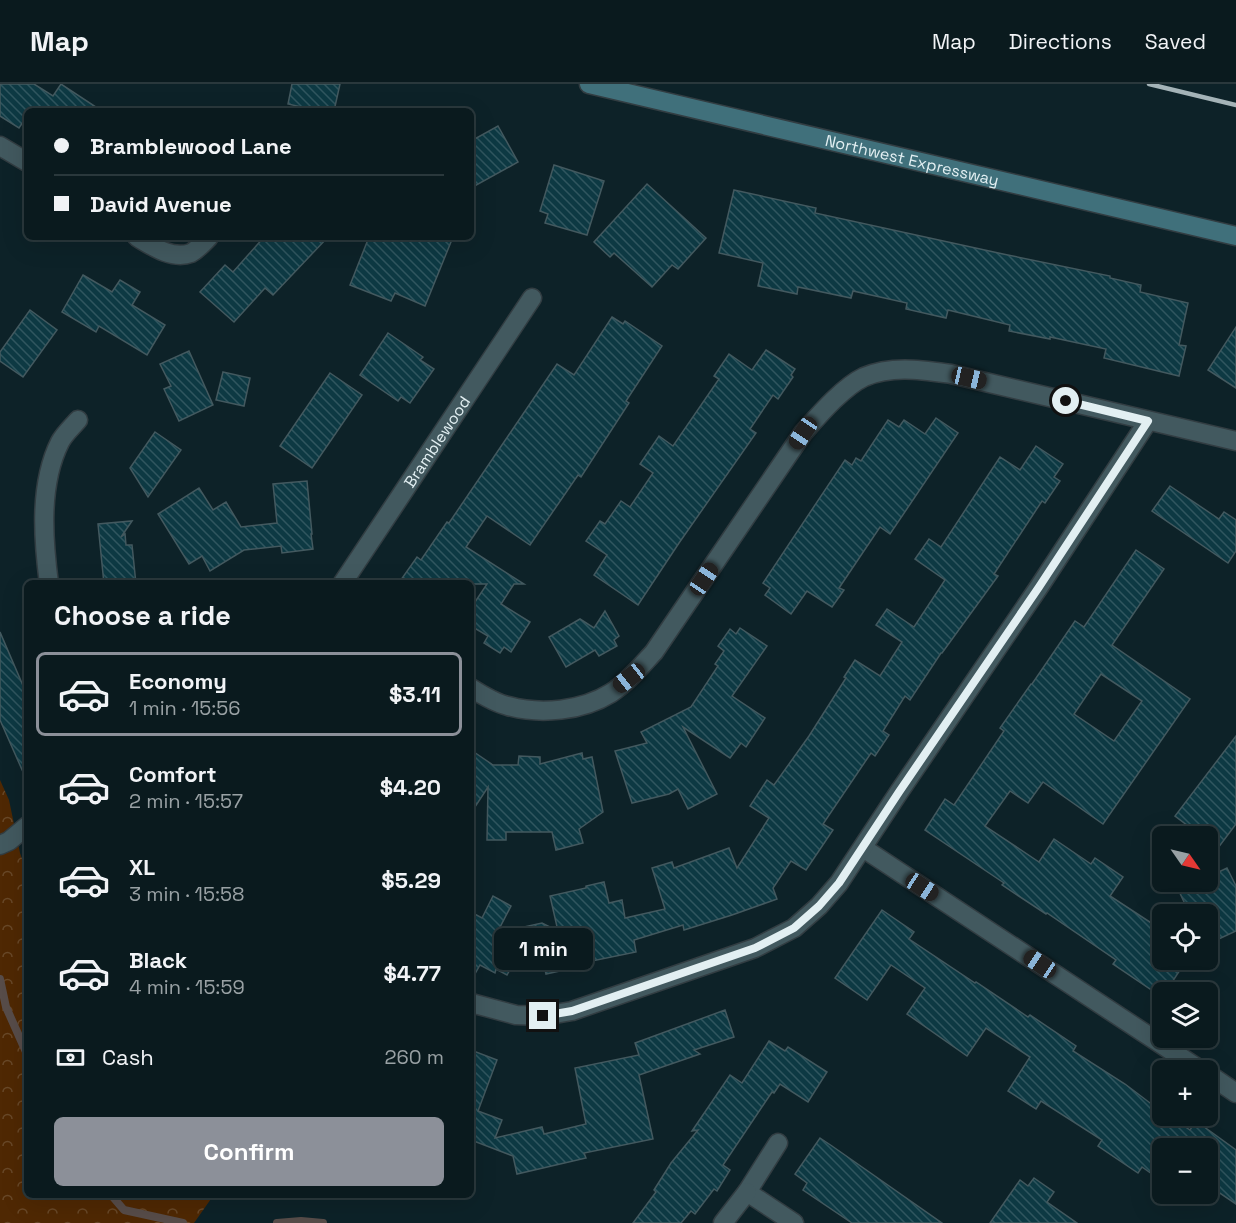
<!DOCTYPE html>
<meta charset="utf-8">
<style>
body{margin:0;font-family:"Space Grotesk",sans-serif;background:#18272b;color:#f1f3f6;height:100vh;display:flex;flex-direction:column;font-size:22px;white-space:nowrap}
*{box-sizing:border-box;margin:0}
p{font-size:20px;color:#99a1a4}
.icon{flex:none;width:33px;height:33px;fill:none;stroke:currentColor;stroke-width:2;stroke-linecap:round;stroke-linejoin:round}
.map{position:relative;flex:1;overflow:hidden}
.panel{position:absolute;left:24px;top:496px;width:450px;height:618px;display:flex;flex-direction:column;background:#0a1a1e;border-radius:9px;box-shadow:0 6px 24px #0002,0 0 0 2px #2a383c}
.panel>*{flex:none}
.top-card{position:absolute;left:24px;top:24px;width:450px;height:132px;border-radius:9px;box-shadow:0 6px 24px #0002,0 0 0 2px #2a383c;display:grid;align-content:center;height:132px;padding:0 30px;background:#0a1a1e}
.needle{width:39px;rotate:124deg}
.fabs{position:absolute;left:1152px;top:742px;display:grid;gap:12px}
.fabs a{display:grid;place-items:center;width:66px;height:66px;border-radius:9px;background:#0a1a1e;box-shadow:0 6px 24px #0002,0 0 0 2px #2a383c;font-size:30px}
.end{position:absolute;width:27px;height:27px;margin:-14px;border:8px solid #e2eff2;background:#111;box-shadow:0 0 0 3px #111}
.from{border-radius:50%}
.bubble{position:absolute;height:42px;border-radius:9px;background:#0a1a1e;box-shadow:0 6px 24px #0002,0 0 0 2px #2a383c;font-size:20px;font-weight:600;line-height:42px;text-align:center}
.car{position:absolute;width:18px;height:36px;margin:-18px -9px;border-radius:8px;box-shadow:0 0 4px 2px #0007;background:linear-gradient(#222 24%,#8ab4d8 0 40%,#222 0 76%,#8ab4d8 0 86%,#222 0)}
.top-card b{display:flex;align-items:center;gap:21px;height:57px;font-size:22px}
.top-card b+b{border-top:2px solid #2a383c}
.top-card i{width:15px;height:15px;background:#f1f3f6}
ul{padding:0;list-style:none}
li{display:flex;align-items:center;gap:18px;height:84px;margin:0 12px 9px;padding:0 18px;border:3px solid transparent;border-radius:9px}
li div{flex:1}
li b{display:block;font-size:22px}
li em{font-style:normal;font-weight:600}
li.on{border-color:#8c9099}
li>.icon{width:54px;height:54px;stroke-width:1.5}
h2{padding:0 30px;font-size:27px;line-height:72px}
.pay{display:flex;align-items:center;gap:15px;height:66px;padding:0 30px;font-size:22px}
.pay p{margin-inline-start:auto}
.button{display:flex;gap:12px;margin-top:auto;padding:12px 30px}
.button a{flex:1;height:69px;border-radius:9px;background:#8c9099;color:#fff;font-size:24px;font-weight:600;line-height:69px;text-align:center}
header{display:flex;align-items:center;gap:36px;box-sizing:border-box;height:84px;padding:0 30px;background:#0a1a1e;border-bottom:2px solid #2a383c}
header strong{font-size:28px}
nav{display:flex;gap:33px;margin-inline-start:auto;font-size:21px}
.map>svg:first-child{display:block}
</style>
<header>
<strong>Map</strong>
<nav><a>Map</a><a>Directions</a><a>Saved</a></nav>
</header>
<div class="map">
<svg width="1236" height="1139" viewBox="0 0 1236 1139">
<defs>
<pattern id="park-crowns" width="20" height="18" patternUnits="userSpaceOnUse" patternTransform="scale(1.5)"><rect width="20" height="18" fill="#4f2803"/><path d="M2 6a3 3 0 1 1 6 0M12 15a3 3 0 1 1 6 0" fill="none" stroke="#684828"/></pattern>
<pattern id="building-back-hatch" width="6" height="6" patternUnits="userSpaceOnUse" patternTransform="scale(1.5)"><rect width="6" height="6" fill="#0d3943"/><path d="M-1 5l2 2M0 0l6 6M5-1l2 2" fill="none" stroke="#30565f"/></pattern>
</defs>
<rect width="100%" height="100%" fill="#0d2228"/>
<path fill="url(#park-crowns)" d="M0 696 9 716 20 769 27 789V1112H213L194 1139H0Z"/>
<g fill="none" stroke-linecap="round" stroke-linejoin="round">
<g stroke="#574c49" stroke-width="8">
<path d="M0 895 6 923 27 970"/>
<path d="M112 1112 124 1126 183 1139"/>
<path d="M277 1139 301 1137 323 1139"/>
</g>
</g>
<g fill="url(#building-back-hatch)" stroke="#43595f" stroke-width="1.5" fill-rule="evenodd">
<path d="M0 0H34L53 12 61 0 102 27H27V32L19 44 0 32Z"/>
<path d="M292 0H340L334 27H319L288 20Z"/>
<path d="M498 42 518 78 471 104V57Z"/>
<path d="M554 81 604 97 587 151 545 139 548 130 540 127Z"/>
<path d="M647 100 706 154 678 185 672 181 652 203 614 169 610 173 594 158Z"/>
<path d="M734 106 816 124 815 129 1003 170 1110 192V194L1141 201 1140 208 1188 219 1179 261 1186 262 1179 292 1104 274 1106 265 1050 253V255L1009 247 1010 241 948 226 946 234 906 225 907 219 853 207 851 214 798 203 797 210 758 202 763 179 719 169Z"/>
<path d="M264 153H328L273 211 265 204 234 238 200 208 225 181 233 188Z"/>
<path d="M369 153H453L425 222 395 209 391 217 350 201Z"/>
<path d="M83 191 112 208 120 196 140 208 132 221 165 241 147 271 99 242 96 248 62 228Z"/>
<path d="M30 226 57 246 23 293 0 277V268Z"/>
<path d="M612 233 623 240 625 237 662 262 626 317 629 319 581 393 578 391 530 461 487 432 466 463 524 500H514L501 520 530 538 511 568 504 563 500 569 484 559 488 552 471 542V524L487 500H398L417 473 421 476 447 438 449 439 557 280 574 291Z"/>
<path d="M1236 243V304L1208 286Z"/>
<path d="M388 249 423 273 420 276 434 285 410 319 401 313 398 317 360 291Z"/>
<path d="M766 266 795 285 791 291 793 293 778 315 773 311 750 345 756 349 679 459 638 521 594 491 607 471 586 457 600 437 605 440 621 417 630 423 653 389 640 380 659 352 673 362 719 295 714 292 729 270 752 286Z"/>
<path d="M189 267 213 321 179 337 164 305 171 302 160 280Z"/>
<path d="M223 288 250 294 244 322 216 316Z"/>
<path d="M330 289 362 311 312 384 280 362Z"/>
<path d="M936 334 958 349 890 450 880 443 839 504 844 506 832 523 807 507 791 530 765 511 770 504 763 499 845 376 852 381 856 374 861 377 888 336 899 343 904 336 925 350Z"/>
<path d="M155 348 181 366 148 413 130 384Z"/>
<path d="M1036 362 1063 380 1054 393 1060 397 1045 419 1042 417 994 490 998 492 942 569H941L910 616 905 612 883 647 889 651 875 672 871 669 823 740 833 746 806 786 791 777 773 804 777 815 732 831 684 846 683 841 634 856 636 868 577 880 578 883 546 890 544 881 537 883 530 849 507 891 496 885 495 889 480 881 471 897V828L482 834 493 812 511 822 497 849 542 839 558 847 550 812 586 804V802L604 798 609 819 622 816 625 834 665 825 652 784 672 778 674 784 729 764 737 784 769 734 750 722 767 696 774 701 809 652 846 594 844 593 855 576 880 592 902 558 876 541 887 525 914 543 945 496 915 475 929 455 941 463 1000 373 1020 386Z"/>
<path d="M307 397 312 450H311L313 465 282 469 281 462 244 466 210 487 202 472 189 480 158 430 199 404 213 426 226 418 241 443 277 439 273 400Z"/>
<path d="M1170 402 1219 435 1224 428 1236 436V467L1228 479 1152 427Z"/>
<path d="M132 437 121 453 125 450 126 461H132L136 500H104L98 440Z"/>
<path d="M1136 466 1164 485 1112 561 1190 615 1103 740 1043 698 1028 719 1010 707 985 742 1039 778 1054 755 1091 780 1095 774 1123 793 1110 812 1162 846V876H1172L1182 883 1165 909H1162V913L1113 880 1116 876 1047 829 1046 830 1002 801 1004 799 925 746 945 715 954 721 1004 647 1000 644 1031 600H1032L1075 537 1084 543ZM1101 590 1142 617 1114 657 1074 630Z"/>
<path d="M605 527 619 552 614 556 617 562 599 572 595 566 566 583 549 553 580 535 594 544Z"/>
<path d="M740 544 767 562 732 612 765 634 746 663 741 659 730 674 683 643 717 710 688 725 678 705 669 710 632 719 615 667 647 659 641 648 691 623 718 582 715 580 724 567 718 562 730 545 736 550Z"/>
<path d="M0 548 27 611V697L0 636Z"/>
<path d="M1236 652V740L1218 764 1208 756V753H1203L1175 732Z"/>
<path d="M471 666 493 681H518L519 672 540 673V680L582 669 583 675 592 673 603 728 579 745 583 759 556 766 552 748H506V756H487L488 703 471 729Z"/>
<path d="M1227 784 1236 802V847L1208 860V831H1190L1179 807 1198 798H1208V793Z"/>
<path d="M882 826 914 848 909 855 975 899 976 898 1028 933 1030 931 1076 962 1073 967 1125 1000 1162 1028V1032H1169L1190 1046 1196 1037 1236 1066V1120L1208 1101V1065H1162V1097L1142 1083 1138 1089 1098 1062 1102 1056 1041 1017 1036 1025 1008 1007 1030 973 986 944 967 972 907 930 925 904 891 881 867 916 835 894Z"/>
<path d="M725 926 734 953 694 966 700 970 639 991 653 1055 584 1069 586 1074 517 1090 513 1072 471 1056V966L497 976 478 1027 502 1036 495 1054 542 1043 544 1050 586 1040 575 984 639 971 635 959Z"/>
<path d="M769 957 785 967 788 963 827 988 808 1018 780 1000 774 1009 772 1008 723 1081 730 1086 717 1107 714 1105 695 1130 691 1127 681 1139H633L656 1108 654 1106 671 1079 698 1046 692 1047 730 991 742 999Z"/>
<path d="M820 1054 832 1062 942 1139H852L803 1106 807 1099 795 1090Z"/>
<path d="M1034 1094 1054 1108 1047 1118 1077 1139H990L1020 1096 1028 1102Z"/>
</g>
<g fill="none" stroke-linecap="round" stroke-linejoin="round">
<defs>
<g id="street">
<path d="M0 62 27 78"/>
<path d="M137 153C152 162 172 176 191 169 198 165 203 159 209 153"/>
<path d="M49 500C43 454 39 400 60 358 64 350 72 343 78 336"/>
<path id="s1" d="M342 500 532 214"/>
<path d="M471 604C482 611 495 619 508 622 541 631 582 627 611 609 628 598 641 582 654 568L803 349C819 331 843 303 864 293 892 281 922 286 951 290L1236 357"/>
<path d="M0 761 9 757 27 742"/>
<path d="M863 764 1202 987"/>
<path d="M471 919 516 931 543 932 572 927 755 864 794 844 819 822 839 799 899 708 1039 503 1148 337"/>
<path d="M1208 990 1236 1009"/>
<path d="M778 1059 747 1108 794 1139"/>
<path d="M723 1139 747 1108"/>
</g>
<g id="secondary">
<path id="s2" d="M589 0 1236 152"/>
</g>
</defs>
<use href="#street" stroke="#323d42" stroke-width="21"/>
<use href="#secondary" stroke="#323d42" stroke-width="21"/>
<use href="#street" stroke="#42595f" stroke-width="18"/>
<use href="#secondary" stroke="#40707b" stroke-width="18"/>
<path stroke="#a4b3b7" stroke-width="4.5" d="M1149 0 1236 21"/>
</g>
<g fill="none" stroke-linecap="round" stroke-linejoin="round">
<path stroke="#e2eff2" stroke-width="8" d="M543 932 572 927 755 864 794 844 819 822 839 799 899 708 1039 503 1148 337 1066 317"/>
</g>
<g text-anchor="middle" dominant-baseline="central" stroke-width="5" stroke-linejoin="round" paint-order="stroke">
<g font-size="16" fill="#e2eff2" stroke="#0d2228">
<text stroke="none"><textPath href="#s2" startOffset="332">Northwest Expressway</textPath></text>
<text stroke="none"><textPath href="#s1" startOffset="171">Bramblewood</textPath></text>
</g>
</g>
</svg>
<div class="fabs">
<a><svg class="needle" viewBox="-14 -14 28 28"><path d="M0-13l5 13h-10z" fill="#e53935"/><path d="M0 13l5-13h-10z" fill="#99a1a4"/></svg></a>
<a><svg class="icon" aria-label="locate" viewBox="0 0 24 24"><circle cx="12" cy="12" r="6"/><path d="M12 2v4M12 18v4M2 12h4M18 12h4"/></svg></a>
<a><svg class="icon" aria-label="layers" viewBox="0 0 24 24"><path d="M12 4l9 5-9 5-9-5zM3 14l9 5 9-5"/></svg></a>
<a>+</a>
<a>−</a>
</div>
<i class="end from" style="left:1066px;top:317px"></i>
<i class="end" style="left:543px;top:932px"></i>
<div class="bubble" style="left:494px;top:844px;width:99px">1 min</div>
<i class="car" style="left:969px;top:294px;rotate:103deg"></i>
<i class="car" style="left:803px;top:349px;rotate:214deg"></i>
<i class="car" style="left:704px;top:495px;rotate:34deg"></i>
<i class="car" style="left:629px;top:594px;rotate:232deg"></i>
<i class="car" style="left:922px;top:803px;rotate:123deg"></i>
<i class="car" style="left:1040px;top:880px;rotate:304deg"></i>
<div class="top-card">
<b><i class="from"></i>Bramblewood Lane</b>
<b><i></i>David Avenue</b>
</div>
<section class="panel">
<h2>Choose a ride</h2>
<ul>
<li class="on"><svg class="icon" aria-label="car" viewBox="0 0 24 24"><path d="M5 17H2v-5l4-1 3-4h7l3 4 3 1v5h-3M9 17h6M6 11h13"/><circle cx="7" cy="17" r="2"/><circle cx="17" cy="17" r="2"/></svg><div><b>Economy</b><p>1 min · 15:56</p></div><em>$3.11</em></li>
<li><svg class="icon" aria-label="car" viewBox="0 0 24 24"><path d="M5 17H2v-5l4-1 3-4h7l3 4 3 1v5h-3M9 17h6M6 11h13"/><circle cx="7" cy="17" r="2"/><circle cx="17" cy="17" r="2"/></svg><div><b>Comfort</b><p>2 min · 15:57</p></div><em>$4.20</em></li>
<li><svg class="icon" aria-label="car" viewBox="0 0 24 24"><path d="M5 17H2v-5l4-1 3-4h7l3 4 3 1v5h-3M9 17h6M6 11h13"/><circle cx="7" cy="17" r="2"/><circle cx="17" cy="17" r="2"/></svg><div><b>XL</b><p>3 min · 15:58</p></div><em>$5.29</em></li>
<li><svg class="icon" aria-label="car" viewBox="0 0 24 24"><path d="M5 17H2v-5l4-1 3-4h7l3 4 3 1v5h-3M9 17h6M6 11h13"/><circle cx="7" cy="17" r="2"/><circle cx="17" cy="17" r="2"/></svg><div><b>Black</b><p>4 min · 15:59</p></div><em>$4.77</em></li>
</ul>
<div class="pay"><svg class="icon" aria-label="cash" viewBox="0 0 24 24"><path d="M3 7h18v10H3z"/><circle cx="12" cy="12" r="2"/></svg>Cash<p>260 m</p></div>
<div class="button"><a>Confirm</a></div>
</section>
</div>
